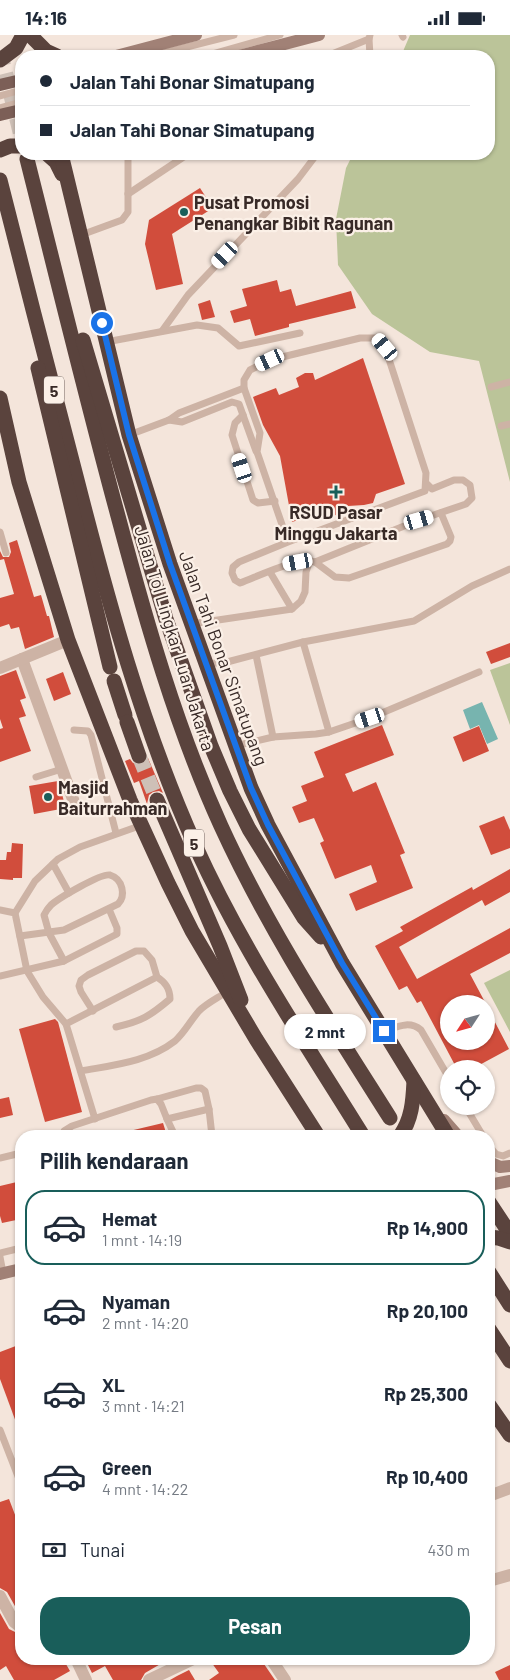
<!DOCTYPE html>
<html lang="id">
<meta charset="utf-8">
<style>
body{margin:0;font-family:Barlow,sans-serif;background:#f6f6f7;color:#1f2937;height:100vh;display:flex;flex-direction:column;font-size:19px;white-space:nowrap}
*{box-sizing:border-box;margin:0}
p{font-size:16px;color:#747a83}
.icon{flex:none;width:28px;height:28px;fill:none;stroke:currentColor;stroke-width:2;stroke-linecap:round;stroke-linejoin:round}
.map{position:relative;flex:1;overflow:hidden}
.details{position:absolute;left:15px;top:1095px;width:480px;height:535px;display:flex;flex-direction:column;background:#fff;border-radius:20px;box-shadow:0 1px 4px #0004}
.details>*{flex:none}
.top-card{position:absolute;left:15px;top:15px;width:480px;height:110px;border-radius:20px;box-shadow:0 1px 4px #0004;display:grid;align-content:center;height:110px;padding:0 25px;background:#fff}
.needle{width:32px;rotate:234deg}
.tools{position:absolute;left:440px;top:960px;display:grid;gap:10px}
.tools a{display:grid;place-items:center;width:55px;height:55px;border-radius:50%;background:#fff;box-shadow:0 1px 4px #0004;font-size:25px}
.end{position:absolute;width:22px;height:22px;margin:-11px;border:6px solid #1a73e8;background:#fff;box-shadow:0 0 0 2px #fff}
.from{border-radius:50%}
.bubble{position:absolute;height:35px;border-radius:18px;background:#fff;box-shadow:0 1px 4px #0004;font-size:16px;font-weight:700;line-height:35px;text-align:center}
.car{position:absolute;width:15px;height:30px;margin:-15px -8px;border-radius:6px;box-shadow:0 0 4px 1px #0007;background:linear-gradient(#fff 24%,#345 0 40%,#fff 0 76%,#345 0 86%,#fff 0)}
.top-card b{display:flex;align-items:center;gap:18px;height:48px;font-size:19px}
.top-card b+b{border-top:1px solid #e0e1e3}
.top-card i{width:12px;height:12px;background:#1f2937}
ul{padding:0;list-style:none}
li{display:flex;align-items:center;gap:15px;height:75px;margin:0 10px 8px;padding:0 15px;border:2px solid transparent;border-radius:20px}
li div{flex:1}
li b{display:block;font-size:19px}
li em{font-style:normal;font-weight:700}
li.active{border-color:#195e5a}
li>.icon{width:45px;height:45px;stroke-width:1.5}
h2{padding:0 25px;font-size:22px;line-height:60px}
.pay{display:flex;align-items:center;gap:12px;height:55px;padding:0 25px;font-size:19px}
.pay p{margin-inline-start:auto}
.button{display:flex;gap:10px;margin-top:auto;padding:10px 25px}
.button a{flex:1;height:58px;border-radius:20px;background:#195e5a;color:#fff;font-size:20px;font-weight:700;line-height:58px;text-align:center}
.status{display:flex;justify-content:space-between;align-items:center;height:35px;padding:0 25px;background:#fff;direction:ltr}
.status svg{height:14px;fill:currentColor}
.map>svg:first-child{display:block}
</style>
<div class="status"><b>14:16</b><svg viewBox="0 0 49 12"><path d="M0 12V9h3v3zM5 12V6h3v6zM10 12V3h3v9zM15 12V0h3v12zM26 1h20v11H26zM47 4h2v5h-2z"/></svg></div>
<div class="map">
<svg width="510" height="1645" viewBox="0 0 510 1645">
<rect width="100%" height="100%" fill="#f4e5db"/>
<g fill="#bbc499">
<path d="M410 0H510V447L479 326 430 317 372 279 338 230 336 184 346 133 353 119H489V21H401Z"/>
<path d="M510 628V690L490 635Z"/>
<path d="M510 935V997L484 948Z"/>
</g>
<path fill="#77b4af" d="M482 667 498 704 487 709 479 690 470 694 463 675Z"/>
<g fill="#d14d3c">
<path d="M200 153 213 173 172 199 183 249 156 255 145 209 149 185Z"/>
<path d="M277 245 280 257 291 254 296 271 351 256 356 273 289 289V292L255 301 250 284 234 288 230 276 247 271 242 254Z"/>
<path d="M210 265 215 282 202 285 198 269Z"/>
<path d="M363 323 405 449 376 459 373 468 364 470 348 471 341 477 332 482H327L324 477 292 487 280 421 263 390 253 362 276 353 279 360 299 352 296 343 305 338H313L315 345Z"/>
<path d="M17 505 34 562 41 560 47 581H49L54 602 25 614 19 592 11 594 9 589 0 592V563L14 559 4 524 0 525V516L3 522H9L11 517 9 508Z"/>
<path d="M510 608V622L491 629 486 617Z"/>
<path d="M16 635 26 663 20 665 26 681 19 683 31 716 0 727V694L3 693 0 684V641Z"/>
<path d="M63 637 71 659 54 666 46 644Z"/>
<path d="M382 690 394 720 345 739 353 757 376 747 405 818 400 820 413 853 356 876 349 859 377 847 371 830 335 844 320 808 324 806 314 783 299 788 292 772 307 766 301 751 324 742 314 717Z"/>
<path d="M479 691 489 716 463 727 453 702Z"/>
<path d="M148 723 163 758 159 756 153 757 149 760 147 769 139 746 134 748 125 726 130 724 133 728 142 730 146 727Z"/>
<path d="M58 746 66 773 34 779 29 751Z"/>
<path d="M504 781 510 795V813L491 820 479 791Z"/>
<path d="M12 808 23 809 22 843H13V845L0 844V825H6L7 817H11Z"/>
<path d="M510 834V857L485 871 482 865 399 912 417 944 510 893V918L470 939 486 969H449V1006H486V970L509 1014 472 1034H457L421 966 417 968 407 951 399 955 375 911 403 896 400 892 472 852 473 855Z"/>
<path d="M55 984 58 987 82 1077 45 1087 19 994Z"/>
<path d="M9 1062 13 1080 0 1083V1064Z"/>
<path d="M163 1088 167 1101H122L121 1098Z"/>
<path d="M21 1146V1184L2 1188 0 1181V1151Z"/>
<path d="M21 1309V1398H20L0 1344V1317Z"/>
<path d="M9 1464 17 1485 21 1483V1580H20L7 1557 0 1553V1467Z"/>
<path d="M0 1578 9 1594 17 1598 21 1597V1624H63L70 1636 54 1645H14L6 1631 0 1635Z"/>
<path d="M85 1624H169L145 1638 141 1645H113L105 1631 92 1638Z"/>
<path d="M209 1624H263L264 1629 275 1645H209L219 1638Z"/>
<path d="M510 1630V1645H499L495 1637Z"/>
<path d="M189 1635 195 1645H170L177 1641Z"/>
</g>
<g fill="none" stroke-linecap="round" stroke-linejoin="round">
<g stroke="#cec0b7" stroke-width="15" stroke-dasharray="15 8" stroke-linecap="butt">
<path d="M0 16 21 101"/>
<path d="M139 721 157 765"/>
</g>
<g stroke="#cdb3a5" stroke-width="7">
<path d="M402 0 403 2"/>
<path d="M369 4 370 21"/>
<path d="M151 21 234 0"/>
<path d="M205 21 280 0"/>
<path d="M327 21 369 4 370 0"/>
<path d="M0 61 21 55"/>
<path d="M0 73 21 67"/>
<path d="M128 159 188 119"/>
<path d="M81 200 122 185 128 177V119"/>
<path d="M162 296 188 260 298 144 317 119"/>
<path d="M106 307 197 290 218 293 239 311 300 298"/>
<path d="M491 352 510 347"/>
<path d="M243 380 235 388 232 400 253 465 258 468 275 466"/>
<path d="M169 385 182 387 232 367 239 369 256 416"/>
<path d="M501 391 510 389"/>
<path d="M129 400 169 385 179 378 244 353"/>
<path d="M0 497 6 518"/>
<path d="M288 507 257 417 260 398 244 353V345L250 335 270 325 360 303H378L385 312 426 438 425 456 288 507 239 527 233 532 232 538 235 545 240 548C259 541 296 522 315 527L419 485 466 469 472 463 470 450 463 445H454L432 454 426 448"/>
<path d="M315 527 335 542 349 543 447 509 450 506 451 502 441 478"/>
<path d="M270 537 292 574"/>
<path d="M191 589 292 574 301 566 305 557 306 537 310 525"/>
<path d="M303 607 414 586 472 551 510 534"/>
<path d="M256 620 273 702"/>
<path d="M206 629 227 627 303 607 329 697 316 699 273 702 235 711"/>
<path d="M74 695 88 696 91 700 116 798"/>
<path d="M329 697 370 683 479 637"/>
<path d="M36 742 62 734"/>
<path d="M53 829 69 858"/>
<path d="M0 875 15 878 27 936 43 962 66 989 95 1084"/>
<path d="M15 878 35 846 58 824 80 812 142 790"/>
<path d="M20 901 64 895 118 869C126 861 123 844 110 840 101 838 59 863 51 870 48 873 46 876 44 880L49 898 64 926"/>
<path d="M0 941 64 926 117 899V893L109 874"/>
<path d="M93 976 81 957 79 951 81 945 88 940 136 916H144L152 925 157 942C165 947 170 953 170 964 150 981 142 986 116 992"/>
<path d="M66 989 157 942"/>
<path d="M384 996C397 992 409 985 421 995L449 1043"/>
<path d="M81 1036C113 1030 148 1027 175 1006 185 997 190 986 199 976 207 968 218 963 228 956"/>
<path d="M157 1064 196 1053H201L205 1056 209 1074"/>
<path d="M465 1071 483 1101"/>
<path d="M167 1084 175 1101"/>
<path d="M63 1101 64 1096 72 1091 151 1065 157 1064 161 1069 167 1084 209 1074 212 1101"/>
<path d="M489 1111 496 1119 503 1121 510 1118"/>
<path d="M0 1123 21 1118"/>
<path d="M0 1218 21 1213"/>
<path d="M0 1222 3 1238"/>
<path d="M0 1395 21 1449"/>
</g>
<g stroke="#cdb3a5" stroke-width="12">
<path d="M22 624 74 767"/>
<path d="M0 633 68 605"/>
<path d="M489 1461 510 1453"/>
<path d="M489 1546 510 1540"/>
<path d="M0 1561 14 1587 18 1590 21 1588"/>
<path d="M76 1624 86 1645"/>
<path d="M271 1624 285 1645"/>
<path d="M149 1645 193 1624"/>
</g>
<g stroke="#a18176" stroke-width="12">
<path d="M116 21 196 0"/>
<path d="M239 21 319 0"/>
<path d="M444 1085 458 1101"/>
<path d="M489 1127 500 1132 510 1131"/>
<path d="M489 1150 510 1146"/>
<path d="M0 1239 21 1234"/>
</g>
<g stroke="#7c5f57" stroke-width="12">
<path d="M0 50 21 45"/>
<path d="M0 80 21 75"/>
</g>
<g stroke="#5a433d" stroke-width="15">
<path d="M31 1 46 16 57 21"/>
<path d="M0 25 16 13 23 0"/>
<path d="M0 115 10 111H21"/>
<path d="M47 119 56 127 62 139"/>
<path d="M61 119 129 400 170 529 251 753 268 790 342 928 448 1101"/>
<path d="M27 124C57 243 86 363 118 481 146 586 176 692 221 791 268 894 330 988 390 1083"/>
<path d="M0 145C25 244 50 342 76 441 108 566 142 692 195 810 241 912 304 1006 363 1101"/>
<path d="M83 305 166 584 211 711 230 756 249 794 304 883 321 902"/>
<path d="M38 333 110 632"/>
<path d="M0 363 19 447 68 605 130 765 168 848 192 896 256 1004 318 1101"/>
<path d="M114 646 125 680"/>
<path d="M127 687 139 721"/>
<path d="M157 765 220 911 241 965"/>
<path d="M400 1101C412 1084 413 1066 414 1046"/>
<path d="M489 1167 510 1199"/>
<path d="M489 1202 498 1203 510 1207"/>
<path d="M489 1237 510 1270"/>
<path d="M489 1294 510 1326"/>
<path d="M489 1370 510 1400"/>
</g>
</g>
<g fill="none" stroke-linecap="round" stroke-linejoin="round">
<path stroke="#1a73e8" stroke-width="6" d="M102 288 129 400 170 529 251 753 268 790 342 928 384 996"/>
</g>
<g fill="#195e5a" stroke="#fbf0e7" stroke-width="2">
<circle cx="184" cy="177" r="5"/>
<path d="M333.5 449.5h5v5h5v5h-5v5h-5v-5h-5v-5h5z"/>
<circle cx="48" cy="762" r="5"/>
</g>
<g text-anchor="middle" dominant-baseline="central" stroke-width="4.5" stroke-linejoin="round" paint-order="stroke">
<g fill="#fbf0e7" stroke="#726561" stroke-width="1">
<rect x="44" y="341.5" width="20" height="27" rx="4"/>
<rect x="184" y="794.5" width="20" height="27" rx="4"/>
</g>
<g font-size="16" font-weight="bold" fill="#382a27">
<text x="54" y="355">5</text>
<text x="194" y="808">5</text>
</g>
<g font-size="18" font-weight="bold" fill="#382a27" stroke="#fbf0e7" text-anchor="start">
<text x="194" y="167">Pusat Promosi<tspan x="194" dy="21">Penangkar Bibit Ragunan</tspan></text>
<text x="336" y="477" text-anchor="middle">RSUD Pasar<tspan x="336" dy="21">Minggu Jakarta</tspan></text>
<text x="58" y="752">Masjid<tspan x="58" dy="21">Baiturrahman</tspan></text>
</g>
<g font-size="18" fill="#382a27" stroke="#fbf0e7">
<text transform="translate(175 603) rotate(73)">Jalan Tol Lingkar Luar Jakarta</text>
<text transform="translate(224 623) rotate(70)">Jalan Tahi Bonar Simatupang</text>
</g>
</g>
</svg>
<div class="tools">
<a><svg class="needle" viewBox="-14 -14 28 28"><path d="M0-13l5 13h-10z" fill="#e53935"/><path d="M0 13l5-13h-10z" fill="#747a83"/></svg></a>
<a><svg class="icon" aria-label="locate" viewBox="0 0 24 24"><circle cx="12" cy="12" r="6"/><path d="M12 2v4M12 18v4M2 12h4M18 12h4"/></svg></a>
</div>
<i class="end from" style="left:102px;top:288px"></i>
<i class="end" style="left:384px;top:996px"></i>
<div class="bubble" style="left:284px;top:979px;width:82px">2 mnt</div>
<i class="car" style="left:225px;top:220px;rotate:223deg"></i>
<i class="car" style="left:385px;top:312px;rotate:320deg"></i>
<i class="car" style="left:270px;top:325px;rotate:245deg"></i>
<i class="car" style="left:242px;top:433px;rotate:342deg"></i>
<i class="car" style="left:419px;top:485px;rotate:74deg"></i>
<i class="car" style="left:298px;top:527px;rotate:260deg"></i>
<i class="car" style="left:370px;top:683px;rotate:252deg"></i>
<div class="top-card">
<b><i class="from"></i>Jalan Tahi Bonar Simatupang</b>
<b><i></i>Jalan Tahi Bonar Simatupang</b>
</div>
<section class="details">
<h2>Pilih kendaraan</h2>
<ul>
<li class="active"><svg class="icon" aria-label="car" viewBox="0 0 24 24"><path d="M5 17H2v-5l4-1 3-4h7l3 4 3 1v5h-3M9 17h6M6 11h13"/><circle cx="7" cy="17" r="2"/><circle cx="17" cy="17" r="2"/></svg><div><b>Hemat</b><p>1 mnt · 14:19</p></div><em>Rp 14,900</em></li>
<li><svg class="icon" aria-label="car" viewBox="0 0 24 24"><path d="M5 17H2v-5l4-1 3-4h7l3 4 3 1v5h-3M9 17h6M6 11h13"/><circle cx="7" cy="17" r="2"/><circle cx="17" cy="17" r="2"/></svg><div><b>Nyaman</b><p>2 mnt · 14:20</p></div><em>Rp 20,100</em></li>
<li><svg class="icon" aria-label="car" viewBox="0 0 24 24"><path d="M5 17H2v-5l4-1 3-4h7l3 4 3 1v5h-3M9 17h6M6 11h13"/><circle cx="7" cy="17" r="2"/><circle cx="17" cy="17" r="2"/></svg><div><b>XL</b><p>3 mnt · 14:21</p></div><em>Rp 25,300</em></li>
<li><svg class="icon" aria-label="car" viewBox="0 0 24 24"><path d="M5 17H2v-5l4-1 3-4h7l3 4 3 1v5h-3M9 17h6M6 11h13"/><circle cx="7" cy="17" r="2"/><circle cx="17" cy="17" r="2"/></svg><div><b>Green</b><p>4 mnt · 14:22</p></div><em>Rp 10,400</em></li>
</ul>
<div class="pay"><svg class="icon" aria-label="cash" viewBox="0 0 24 24"><path d="M3 7h18v10H3z"/><circle cx="12" cy="12" r="2"/></svg>Tunai<p>430 m</p></div>
<div class="button"><a>Pesan</a></div>
</section>
</div>
